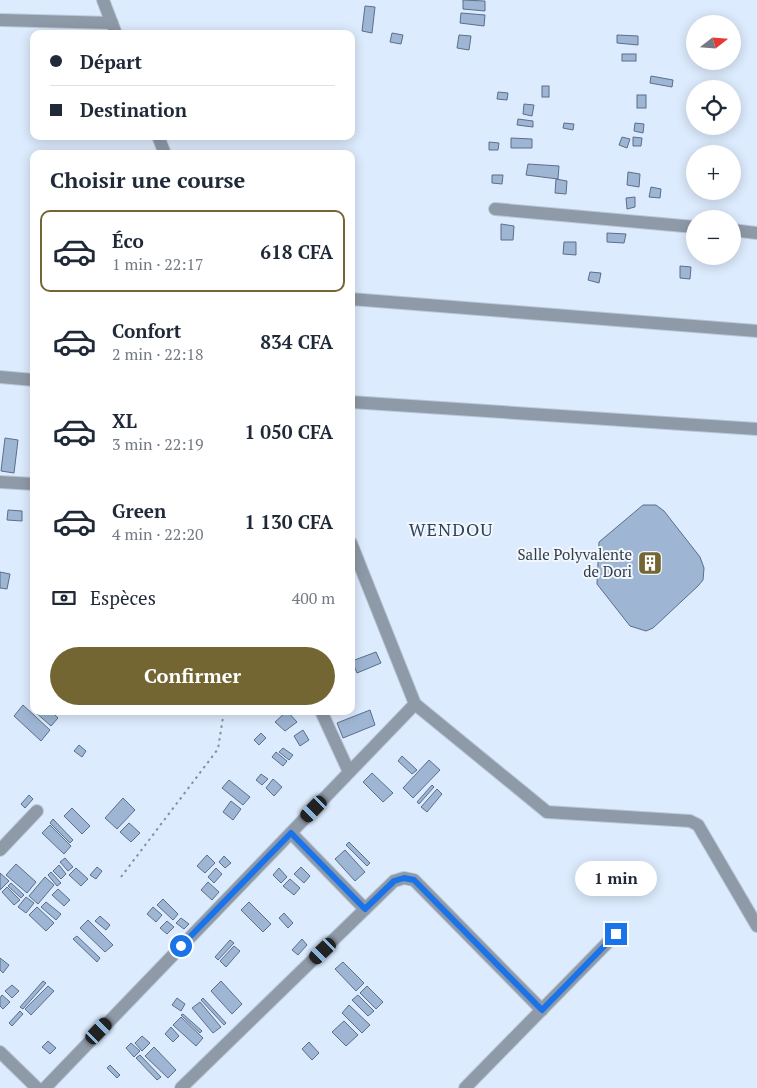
<!DOCTYPE html>
<html lang="fr">
<meta charset="utf-8">
<style>
body{margin:0;font-family:"PT Serif",serif;background:#f2f2f3;color:#1f2937;height:100vh;display:flex;flex-direction:column;font-size:19px;white-space:nowrap}
*{box-sizing:border-box;margin:0}
p{font-size:16px;color:#747a83}
.icon{flex:none;width:28px;height:28px;fill:none;stroke:currentColor;stroke-width:2;stroke-linecap:round;stroke-linejoin:round}
.map{position:relative;flex:1;overflow:hidden}
.details{position:absolute;left:30px;top:150px;width:325px;height:565px;display:flex;flex-direction:column;background:#fff;border-radius:10px;box-shadow:0 2px 12px #0003}
.details>*{flex:none}
.top-card{position:absolute;left:30px;top:30px;width:325px;height:110px;border-radius:10px;box-shadow:0 2px 12px #0003;display:grid;align-content:center;height:110px;padding:0 20px;background:#fff}
.needle{width:32px;rotate:73deg}
.buttons{position:absolute;left:686px;top:15px;display:grid;gap:10px}
.buttons a{display:grid;place-items:center;width:55px;height:55px;border-radius:50%;background:#fff;box-shadow:0 2px 12px #0003;font-size:25px}
.end{position:absolute;width:22px;height:22px;margin:-11px;border:6px solid #1a73e8;background:#fff;box-shadow:0 0 0 2px #fff}
.from{border-radius:50%}
.bubble{position:absolute;height:35px;border-radius:18px;background:#fff;box-shadow:0 2px 12px #0003;font-size:16px;font-weight:800;line-height:35px;text-align:center}
.car{position:absolute;width:15px;height:30px;margin:-15px -8px;border-radius:6px;box-shadow:0 0 4px 1px #0007;background:linear-gradient(#222 24%,#8ab4d8 0 40%,#222 0 76%,#8ab4d8 0 86%,#222 0)}
.top-card b{display:flex;align-items:center;gap:18px;height:48px;font-size:19px}
.top-card b+b{border-top:1px solid #e0e1e3}
.top-card i{width:12px;height:12px;background:#1f2937}
ul{padding:0;list-style:none}
li{display:flex;align-items:center;gap:15px;height:82px;margin:0 10px 8px;padding:0 10px;border:2px solid transparent;border-radius:10px}
li div{flex:1}
li b{display:block;font-size:19px}
li em{font-style:normal;font-weight:800}
li.active{border-color:#736633}
li>.icon{width:45px;height:45px;stroke-width:1.5}
h2{padding:0 20px;font-size:22px;line-height:60px}
.pay{display:flex;align-items:center;gap:12px;height:55px;padding:0 20px;font-size:19px}
.pay p{margin-inline-start:auto}
.cta{display:flex;gap:10px;margin-top:auto;padding:10px 20px}
.cta a{flex:1;height:58px;border-radius:30px;background:#736633;color:#fff;font-size:20px;font-weight:800;line-height:58px;text-align:center}
.map>svg:first-child{display:block}
</style>
<div class="map">
<svg width="757" height="1088" viewBox="0 0 757 1088">
<rect width="100%" height="100%" fill="#dcebfd"/>
<g fill="#9eb5d3" stroke="#5a6f8a">
<path d="M463 0 485 1V11L463 9Z"/>
<path d="M365 6 375 7 372 33 362 31Z"/>
<path d="M461 13 485 15 484 26 460 23Z"/>
<path d="M392 33 403 35 401 44 390 42Z"/>
<path d="M459 35 471 36 469 50 457 48Z"/>
<path d="M617 35 638 36V45L617 43Z"/>
<rect x="622" y="54" width="14" height="7"/>
<path d="M651 76 673 80 672 87 650 83Z"/>
<rect x="542" y="86" width="7" height="11"/>
<path d="M498 92 508 93 507 100 497 99Z"/>
<rect x="637" y="95" width="9" height="13"/>
<path d="M524 104 534 105 532 116 523 114Z"/>
<path d="M518 119 533 121V127L517 125Z"/>
<path d="M564 123 574 124 573 130 563 128Z"/>
<path d="M635 123 644 124 643 133 634 131Z"/>
<path d="M622 137 630 139 627 148 619 145Z"/>
<path d="M633 137 642 138 641 146H633Z"/>
<path d="M511 138 532 139V148H511Z"/>
<path d="M489 142 499 143 498 150H489Z"/>
<path d="M528 164 559 166 558 179 526 175Z"/>
<path d="M628 172 640 174 639 187 627 185Z"/>
<path d="M492 175H503L502 184 492 183Z"/>
<path d="M556 179 567 181 566 194 555 193Z"/>
<path d="M651 187 661 189 660 198 649 197Z"/>
<path d="M635 197V207L627 209 626 198Z"/>
<path d="M501 224 514 226 513 240H501Z"/>
<path d="M607 233 626 234 624 243 607 242Z"/>
<path d="M564 242H576V255L563 254Z"/>
<path d="M680 266 691 267 690 279 680 278Z"/>
<path d="M590 272 601 273 599 283 588 280Z"/>
<path d="M5 438 18 440 14 473 1 471Z"/>
<path d="M643 505H656L664 511 700 557 704 568 703 580 698 586 653 628 646 631 630 626 597 584 599 542Z"/>
<path d="M8 510 22 511V521L7 520Z"/>
<path d="M0 572 10 574 7 589 0 588Z"/>
<path d="M376 652 381 663 357 673 352 661Z"/>
<path d="M23 705 50 730 41 741 14 716Z"/>
<path d="M370 710 375 725 343 738 337 723Z"/>
<path d="M34 711H51L58 718 51 726Z"/>
<path d="M287 711 297 722 285 731 275 722Z"/>
<path d="M303 730 309 740 300 746 294 736Z"/>
<path d="M261 733 266 738 259 745 254 740Z"/>
<path d="M79 745 86 751 82 757 74 751Z"/>
<path d="M283 748 293 755 289 760 279 752Z"/>
<path d="M276 752 287 761 283 766 272 757Z"/>
<path d="M402 756 417 770 412 774 398 761Z"/>
<path d="M429 760 440 770 413 798 403 788Z"/>
<path d="M372 773 393 793 383 802 363 782Z"/>
<path d="M261 774 268 779 262 785 256 780Z"/>
<path d="M273 779 282 787 274 796 266 788Z"/>
<path d="M229 780 250 797 243 805 222 788Z"/>
<path d="M432 785 434 787 419 804 417 802Z"/>
<path d="M437 789 442 794 427 812 421 807Z"/>
<path d="M29 795 33 799 25 808 21 804Z"/>
<path d="M123 798 135 810 117 829 105 818Z"/>
<path d="M231 801 241 809 233 820 223 812Z"/>
<path d="M72 808 90 826 82 834 64 816Z"/>
<path d="M53 819 73 840 70 843 50 823Z"/>
<path d="M129 823 140 833 131 842 120 832Z"/>
<path d="M50 825 71 846 64 854 42 833Z"/>
<path d="M349 842 370 863 367 866 346 845Z"/>
<path d="M345 850 365 872 355 881 335 859Z"/>
<path d="M207 855 215 863 205 873 197 866Z"/>
<path d="M224 856 231 863 225 868 219 862Z"/>
<path d="M65 858 73 867 68 871 60 862Z"/>
<path d="M16 864 36 882 27 893 6 875Z"/>
<path d="M59 865 66 874 61 879 53 871Z"/>
<path d="M97 867 102 871 96 879 90 875Z"/>
<path d="M301 867 310 876 304 883 294 874Z"/>
<path d="M76 868 88 879 81 886 69 875Z"/>
<path d="M216 868 222 874 214 883 208 877Z"/>
<path d="M279 868 287 877 281 883 273 875Z"/>
<path d="M51 872 61 883 57 886 48 875Z"/>
<path d="M0 873 9 881 0 890Z"/>
<path d="M45 877 54 885 38 904 29 896Z"/>
<path d="M290 879 300 888 294 895 283 886Z"/>
<path d="M208 882 219 892 212 900 201 890Z"/>
<path d="M11 883 24 895 21 898 8 886Z"/>
<path d="M7 887 20 900 14 905 2 892Z"/>
<path d="M58 889 70 900 64 906 52 895Z"/>
<path d="M26 897 34 903 26 913 18 907Z"/>
<path d="M163 899 178 914 173 920 157 905Z"/>
<path d="M46 902 61 914 56 920 41 907Z"/>
<path d="M249 902 271 924 263 932 241 910Z"/>
<path d="M37 907 54 923 46 931 29 915Z"/>
<path d="M153 907 162 915 156 922 147 914Z"/>
<path d="M284 913 293 923 288 928 279 918Z"/>
<path d="M100 916 110 925 106 930 95 921Z"/>
<path d="M181 918 189 924 184 929 176 923Z"/>
<path d="M88 920 113 945 105 952 80 928Z"/>
<path d="M167 921 174 927 167 934 160 928Z"/>
<path d="M77 936 100 958 97 962 73 939Z"/>
<path d="M302 939 307 945 298 955 292 950Z"/>
<path d="M230 940 234 943 218 960 215 957Z"/>
<path d="M234 946 240 951 226 967 220 961Z"/>
<path d="M0 958 9 965 3 973 0 970Z"/>
<path d="M343 962 364 983 356 991 335 969Z"/>
<path d="M43 981 46 983 23 1009 20 1007Z"/>
<path d="M221 981 242 1004 232 1014 211 991Z"/>
<path d="M12 985 19 991 12 998 5 991Z"/>
<path d="M48 986 54 991 31 1015 25 1009Z"/>
<path d="M367 986 383 1002 376 1009 360 993Z"/>
<path d="M2 995 10 1002 3 1009 0 1006V998Z"/>
<path d="M358 995 374 1011 368 1016 352 1000Z"/>
<path d="M177 998 185 1004 181 1011 172 1005Z"/>
<path d="M203 998 226 1023 224 1025 201 1000Z"/>
<path d="M200 1002 221 1027 213 1033 192 1008Z"/>
<path d="M349 1005 370 1025 362 1033 342 1013Z"/>
<path d="M20 1011 23 1014 12 1026 9 1023Z"/>
<path d="M183 1014 202 1031 200 1033 181 1015Z"/>
<path d="M181 1017 203 1038 196 1046 173 1025Z"/>
<path d="M344 1021 358 1035 346 1046 332 1032Z"/>
<path d="M171 1027 179 1036 173 1042 165 1034Z"/>
<path d="M142 1036 150 1043 142 1051 135 1043Z"/>
<path d="M48 1041 56 1048 50 1054 42 1047Z"/>
<path d="M309 1042 319 1053 312 1060 302 1049Z"/>
<path d="M131 1043 140 1051 134 1057 126 1048Z"/>
<path d="M154 1047 176 1070 168 1078 145 1056Z"/>
<path d="M140 1055 161 1077 157 1080 136 1058Z"/>
<path d="M110 1065 120 1075 117 1078 107 1068Z"/>
</g>
<g fill="none" stroke-linecap="round" stroke-linejoin="round">
<defs>
<g id="minor">
<path d="M103 0 116 34"/>
<path d="M0 20 112 23"/>
<path d="M158 136 165 154"/>
<path d="M495 209 695 227"/>
<path d="M732 230 757 233"/>
<path d="M351 299 757 331"/>
<path d="M0 377 34 380"/>
<path d="M351 402 757 429"/>
<path d="M0 482 34 484"/>
<path d="M351 543 415 704 547 812 690 821 698 825 757 926"/>
<path d="M321 711 349 772"/>
<path d="M291 833 365 909"/>
<path d="M0 850 37 811"/>
<path d="M0 1052 37 1088"/>
<path d="M45 1088 415 704"/>
<path d="M181 1088 394 881 404 878 414 880 542 1010"/>
<path d="M465 1088 616 934"/>
</g>
</defs>
<use href="#minor" stroke="#bac8d9" stroke-width="14"/>
<path stroke="#83909f" stroke-width="2" stroke-dasharray="2.5 4" stroke-linecap="butt" d="M121 877 218 749 224 711"/>
<use href="#minor" stroke="#8f9aa8" stroke-width="12"/>
</g>
<g fill="none" stroke-linecap="round" stroke-linejoin="round">
<path stroke="#1a73e8" stroke-width="6" d="M181 946 291 833 365 909 394 881 404 878 414 880 542 1010 616 934"/>
</g>
<defs>
<symbol id="building-square" viewBox="-11 -11 22 22"><rect x="-9" y="-9" width="18" height="18" rx="4" fill="#736633" stroke="#f2f7fd"/><path d="M-4-6H4V6H1V3H-1V6H-4ZM-2.5-4.3h1.7v1.8h-1.7ZM.8-4.3h1.7v1.8H.8ZM-2.5-1h1.7V.8h-1.7ZM.8-1h1.7V.8H.8Z" fill="#fff"/></symbol>
</defs>
<g fill-rule="evenodd">
<use href="#building-square" x="636" y="549" width="28" height="28"/>
</g>
<g text-anchor="middle" dominant-baseline="central" stroke-width="4" stroke-linejoin="round" paint-order="stroke">
<g font-size="15" fill="#323c48" stroke="#f2f7fd" text-anchor="end">
<text x="632" y="554">Salle Polyvalente<tspan x="632" dy="17">de Dori</tspan></text>
</g>
<g font-size="18" letter-spacing="1" fill="#2f425b" stroke="#f2f7fd">
<text x="451" y="529">WENDOU</text>
</g>
</g>
</svg>
<div class="buttons">
<a><svg class="needle" viewBox="-14 -14 28 28"><path d="M0-13l5 13h-10z" fill="#e53935"/><path d="M0 13l5-13h-10z" fill="#747a83"/></svg></a>
<a><svg class="icon" aria-label="locate" viewBox="0 0 24 24"><circle cx="12" cy="12" r="6"/><path d="M12 2v4M12 18v4M2 12h4M18 12h4"/></svg></a>
<a>+</a>
<a>−</a>
</div>
<i class="end from" style="left:181px;top:946px"></i>
<i class="end" style="left:616px;top:934px"></i>
<div class="bubble" style="left:575px;top:861px;width:82px">1 min</div>
<i class="car" style="left:314px;top:809px;rotate:224deg"></i>
<i class="car" style="left:323px;top:951px;rotate:226deg"></i>
<i class="car" style="left:99px;top:1031px;rotate:44deg"></i>
<div class="top-card">
<b><i class="from"></i>Départ</b>
<b><i></i>Destination</b>
</div>
<section class="details">
<h2>Choisir une course</h2>
<ul>
<li class="active"><svg class="icon" aria-label="car" viewBox="0 0 24 24"><path d="M5 17H2v-5l4-1 3-4h7l3 4 3 1v5h-3M9 17h6M6 11h13"/><circle cx="7" cy="17" r="2"/><circle cx="17" cy="17" r="2"/></svg><div><b>Éco</b><p>1 min · 22:17</p></div><em>618 CFA</em></li>
<li><svg class="icon" aria-label="car" viewBox="0 0 24 24"><path d="M5 17H2v-5l4-1 3-4h7l3 4 3 1v5h-3M9 17h6M6 11h13"/><circle cx="7" cy="17" r="2"/><circle cx="17" cy="17" r="2"/></svg><div><b>Confort</b><p>2 min · 22:18</p></div><em>834 CFA</em></li>
<li><svg class="icon" aria-label="car" viewBox="0 0 24 24"><path d="M5 17H2v-5l4-1 3-4h7l3 4 3 1v5h-3M9 17h6M6 11h13"/><circle cx="7" cy="17" r="2"/><circle cx="17" cy="17" r="2"/></svg><div><b>XL</b><p>3 min · 22:19</p></div><em>1 050 CFA</em></li>
<li><svg class="icon" aria-label="car" viewBox="0 0 24 24"><path d="M5 17H2v-5l4-1 3-4h7l3 4 3 1v5h-3M9 17h6M6 11h13"/><circle cx="7" cy="17" r="2"/><circle cx="17" cy="17" r="2"/></svg><div><b>Green</b><p>4 min · 22:20</p></div><em>1 130 CFA</em></li>
</ul>
<div class="pay"><svg class="icon" aria-label="cash" viewBox="0 0 24 24"><path d="M3 7h18v10H3z"/><circle cx="12" cy="12" r="2"/></svg>Espèces<p>400 m</p></div>
<div class="cta"><a>Confirmer</a></div>
</section>
</div>
